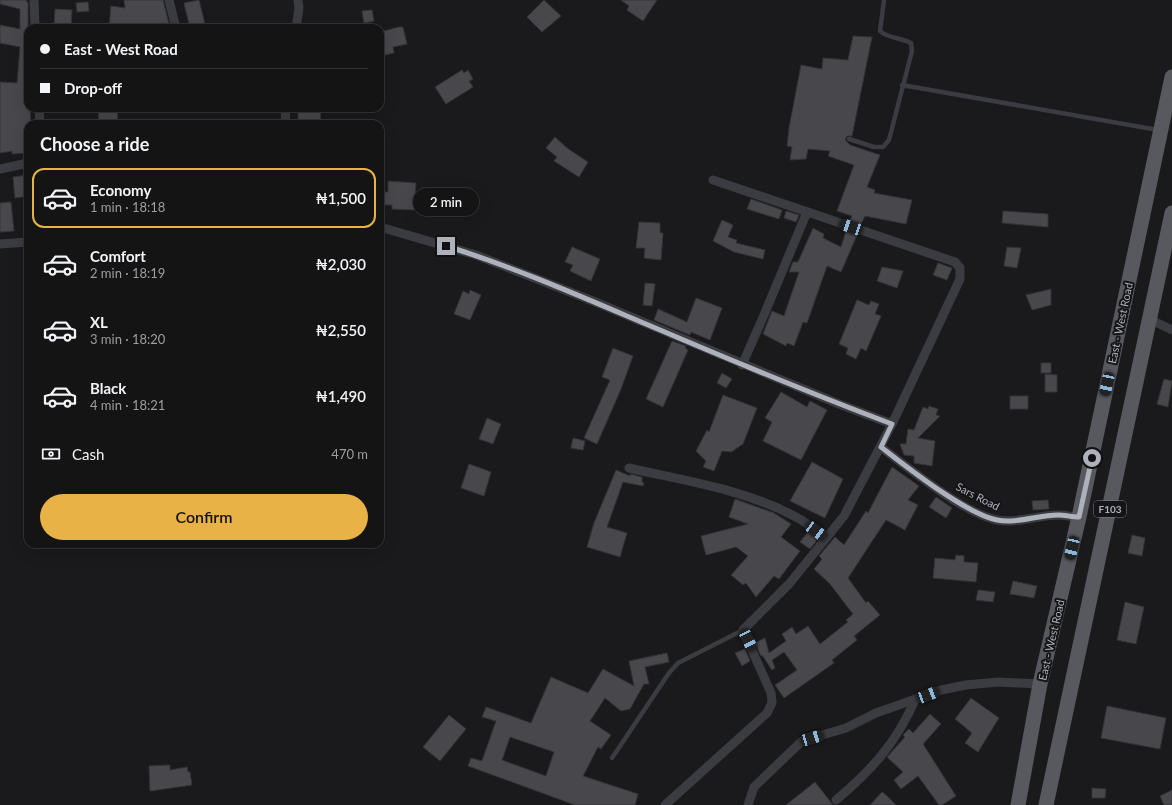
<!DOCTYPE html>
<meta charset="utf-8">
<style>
body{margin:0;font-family:Lato,sans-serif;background:#1d1d1e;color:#f1f3f6;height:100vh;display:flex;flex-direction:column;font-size:15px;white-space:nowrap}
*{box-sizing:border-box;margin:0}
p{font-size:13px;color:#9d9ea0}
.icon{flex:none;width:22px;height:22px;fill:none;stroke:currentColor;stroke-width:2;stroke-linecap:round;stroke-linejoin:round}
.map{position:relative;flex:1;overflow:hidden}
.panel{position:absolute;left:24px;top:120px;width:360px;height:428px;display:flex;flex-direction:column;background:#141415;border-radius:12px;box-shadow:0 4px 16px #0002,0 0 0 1px #333334}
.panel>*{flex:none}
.banner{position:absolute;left:24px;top:24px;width:360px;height:88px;border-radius:12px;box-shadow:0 4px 16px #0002,0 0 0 1px #333334;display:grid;align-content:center;height:88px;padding:0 16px;background:#141415}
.end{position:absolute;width:18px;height:18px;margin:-9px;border:5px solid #adb1bb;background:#111;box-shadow:0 0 0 2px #111}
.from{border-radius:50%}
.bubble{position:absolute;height:28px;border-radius:14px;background:#141415;box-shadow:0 4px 16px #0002,0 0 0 1px #333334;font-size:13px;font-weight:600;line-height:28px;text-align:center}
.car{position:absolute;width:12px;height:24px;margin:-12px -6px;border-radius:5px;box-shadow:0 0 3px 1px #0007;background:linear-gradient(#222 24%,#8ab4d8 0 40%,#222 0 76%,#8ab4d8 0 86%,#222 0)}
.banner b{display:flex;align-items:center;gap:14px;height:38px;font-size:15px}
.banner b+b{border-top:1px solid #333334}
.banner i{width:10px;height:10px;background:#f1f3f6}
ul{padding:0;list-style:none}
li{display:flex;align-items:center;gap:12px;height:60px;margin:0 8px 6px;padding:0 8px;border:2px solid transparent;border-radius:12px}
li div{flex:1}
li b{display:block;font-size:15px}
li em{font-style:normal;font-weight:600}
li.selected{border-color:#e8b246}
li>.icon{width:36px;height:36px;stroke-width:1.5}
h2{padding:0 16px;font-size:18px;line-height:48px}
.pay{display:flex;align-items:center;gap:10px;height:44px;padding:0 16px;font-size:15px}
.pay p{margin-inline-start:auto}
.action{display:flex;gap:8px;margin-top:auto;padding:8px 16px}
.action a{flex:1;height:46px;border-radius:24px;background:#e8b246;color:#111;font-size:16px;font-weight:600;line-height:46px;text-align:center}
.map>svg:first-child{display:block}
</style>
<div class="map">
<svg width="1172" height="805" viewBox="0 0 1172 805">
<rect width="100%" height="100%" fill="#1a1a1c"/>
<g fill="#47474c" stroke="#343438" fill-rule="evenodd">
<path d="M0 0H26L28 3V108H30L31 124H28V153L12 154V151L0 153V82L17 83 20 47 0 43V25L20 29V9L0 4Z"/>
<path d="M124 0H163L170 28H109L111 6 125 8Z"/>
<path d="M199 0 206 28H190L184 3Z"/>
<path d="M544 0 561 16 542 32 527 17Z"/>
<path d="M621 0H657L643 21 627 10 629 6Z"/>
<path d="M88 2 89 11 77 12 76 3Z"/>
<path d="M55 9 72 10 71 28H54Z"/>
<path d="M372 10 374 21 364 23 362 11Z"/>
<path d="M399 27H403L407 44 393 47 394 53 380 56V32Z"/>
<path d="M853 36 872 37 852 136H847L845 140 850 145 880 155 867 187 875 190 874 193 912 200 906 224 865 216 861 224 850 220 852 216 837 211 854 165 828 156 830 151 808 149 806 159 790 160 792 147 787 146 789 128 801 65 822 69 823 58 848 60Z"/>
<path d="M462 70 464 73 468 70 473 79 469 81 473 87 446 104 435 87Z"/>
<path d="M298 108H321L320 124H298Z"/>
<path d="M117 109 118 124H99L98 111Z"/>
<path d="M555 137 567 148 588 162 579 177 554 161 557 157 546 148Z"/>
<path d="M28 175V196L15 198 13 177Z"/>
<path d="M388 181 416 183 414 210 392 209V205H384L385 192H388Z"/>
<path d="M751 199 782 210 779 219 747 209Z"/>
<path d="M11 202 14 231 0 232V203Z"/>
<path d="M786 211 799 215 796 222 784 218Z"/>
<path d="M1003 211 1048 214V227L1002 223Z"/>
<path d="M722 220 733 225 728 237 737 240 736 243 765 250 763 259 734 252 713 241Z"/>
<path d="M639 222 660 223V233H663L661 260 644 258 645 248H636Z"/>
<path d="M813 228 824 234 823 238 841 247 846 231 857 235 841 272 827 266 807 323 803 322 794 346 787 343 786 346 763 334 772 311 784 316 799 272H789L793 262H798Z"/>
<path d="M572 247 600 259 591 281 570 271 573 265 565 262Z"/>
<path d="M1007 247 1021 248 1017 268 1004 266Z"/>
<path d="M938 263 952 268 947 280 933 275Z"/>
<path d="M882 267 903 271 897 288 877 281Z"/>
<path d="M645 283 655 284 652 306 643 305Z"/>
<path d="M1051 289V305L1032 310 1026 295Z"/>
<path d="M470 290 481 295 470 320 454 314 463 291 469 294Z"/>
<path d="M696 298 722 308 710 340 691 332 690 335 654 320 658 309 687 322Z"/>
<path d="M857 300 869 305 871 301 879 304 875 314 881 316 866 351 861 348 856 359 846 354 848 348 839 344Z"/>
<path d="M672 341 686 346 685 348 688 350 663 407 646 399Z"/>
<path d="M613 348 633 356 621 389 597 444 584 438 610 380 602 377Z"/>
<rect x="1041" y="363" width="10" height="10"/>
<path d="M722 373 732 379 726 388 717 383Z"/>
<path d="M1045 374 1057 375V392H1045Z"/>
<path d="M1164 379 1172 381 1168 407 1157 404Z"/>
<path d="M781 392 807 407 810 401 827 410 801 460 763 441 772 422 765 418Z"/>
<path d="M723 395 757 408 743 444 731 452 722 451 714 471 703 467 706 461 696 451 707 430 709 432Z"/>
<rect x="1010" y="396" width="18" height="13"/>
<path d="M929 406 938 409 936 415 940 416 918 438 935 441 932 466 914 463V456L904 455 900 444H906L908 429 914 430 923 407 928 409Z"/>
<path d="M487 418 501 424 493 444 479 439Z"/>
<path d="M573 438 585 441 583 450 571 448Z"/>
<path d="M812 462 843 479 825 518 790 501Z"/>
<path d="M469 464 491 472 484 496 461 488Z"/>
<path d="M892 467 919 486 908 500 918 505 905 530 886 520 848 578 866 603 868 601 880 615 854 636 857 640 832 660 834 663 784 698 775 685 797 670 784 652 772 660 775 668 772 670 762 655 761 656 755 643 765 638 769 653 786 641 782 634 792 627 796 634 808 626 820 644 848 622 846 620 853 614 830 584 814 569 822 559 819 556 835 537 844 545 866 511 868 513Z"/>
<path d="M616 470 630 476V474L642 477V482L644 483 643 486 623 482 607 527 627 533 620 557 587 547 594 523Z"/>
<path d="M936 497 952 508 946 518 929 507Z"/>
<path d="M735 499 774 513 791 524 781 537 800 551 779 579 774 576 756 597 746 583 743 585 731 575 748 556 736 547 706 555 701 536 748 524 729 517Z"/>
<path d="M1048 500 1049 509 1033 510 1032 501Z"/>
<path d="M808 532 817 540 810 549 800 542Z"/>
<path d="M1132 535 1145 538 1142 556 1128 553Z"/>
<path d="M956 555 964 556V562L978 563 976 582 933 578 935 558 955 560Z"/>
<path d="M1013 581 1037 586 1034 598 1010 594Z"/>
<path d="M978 590 995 592 993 602 976 600Z"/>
<path d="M1125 602 1144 607 1136 644 1117 640Z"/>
<path d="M745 649 750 661 742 666 735 653Z"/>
<path d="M667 653 669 662 645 667 649 684H644L630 709 621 711 605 698 590 721 611 735 601 749 598 747 583 776 638 794 635 805H575L468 766 471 758 482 761 496 721 482 717 486 707 531 723 551 677 588 693 603 669 634 686 629 661ZM510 737 554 752 546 776 502 760Z"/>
<path d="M971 698 999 718 978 752 965 743 972 733 955 719Z"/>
<path d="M1107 706 1166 718 1160 749 1101 738Z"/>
<path d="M930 714 941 724 923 744 956 796 942 805H939L918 776 901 789 894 780 903 772 887 757 905 737 903 735 909 729 913 733Z"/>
<path d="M449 715 466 729 440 761 423 747Z"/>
<path d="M170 765V770L187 767 188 772H190L192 785 150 791 149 766Z"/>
<path d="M815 782 833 805H786Z"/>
<path d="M1092 788 1106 789 1105 798H1092Z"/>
<path d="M1172 790V805H1164L1160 796Z"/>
<path d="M882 792 886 795 896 805H870Z"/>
</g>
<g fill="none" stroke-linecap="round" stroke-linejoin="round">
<g stroke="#3b3c41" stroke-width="4.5">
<path d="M902 85 1158 130"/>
<path d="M849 139 874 147H883L889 140 912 51 911 43C902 38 887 38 880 31L884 0"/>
<path d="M612 758 669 673 678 663 743 630"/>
</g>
<g stroke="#3b3c41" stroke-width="9">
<path d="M34 0 35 28"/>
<path d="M169 0 176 28"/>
<path d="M296 28 299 8 298 0"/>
<path d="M39 108 40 124"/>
<path d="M285 124 286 108"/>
<path d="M0 169 28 163"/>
<path d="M380 227 476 255 593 301 839 404 892 424"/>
<path d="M0 244 28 242"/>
<path d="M1149 319 1172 330"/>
<path d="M742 365 764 315 807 212"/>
<path d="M881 447C907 467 965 514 997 520 1016 524 1038 515 1058 515 1065 515 1072 517 1079 517"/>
<path d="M629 468C685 481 744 489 796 517 806 522 816 531 825 538"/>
<path d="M836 800C872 770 896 743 915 700"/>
<path d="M665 805 767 713 772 703 771 693 743 630 789 584 844 516 892 424 960 279V268L955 262 713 180"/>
<path d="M748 805 754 787 802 741 846 728 876 713 941 690 966 685 998 682 1040 684"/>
</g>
<g stroke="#57595f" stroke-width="15">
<path d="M1018 805 1040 684 1079 517 1172 77"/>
<path d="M1046 805 1172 213"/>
</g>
</g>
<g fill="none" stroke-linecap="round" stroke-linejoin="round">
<path stroke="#adb1bb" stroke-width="5" d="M446 246C514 267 580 296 646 324 728 359 809 393 892 424L881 447C907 467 966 514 997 520 1016 524 1038 515 1058 515 1065 515 1072 517 1079 517L1092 458"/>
</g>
<g text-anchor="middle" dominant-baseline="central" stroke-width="4" stroke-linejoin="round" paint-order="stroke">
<rect fill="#151517" stroke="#7f828a" stroke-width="1" x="1094" y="501" width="32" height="16" rx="3"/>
<g font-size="10" font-weight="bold" fill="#adb1bb">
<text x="1110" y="509">F103</text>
</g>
<g font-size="11" fill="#adb1bb" stroke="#151517">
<text transform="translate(1120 323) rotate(-78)">East - West Road</text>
<text transform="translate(978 496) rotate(27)">Sars Road</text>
<text transform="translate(1051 640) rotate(-77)">East - West Road</text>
</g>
</g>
</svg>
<i class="end from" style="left:1092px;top:458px"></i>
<i class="end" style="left:446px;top:246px"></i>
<div class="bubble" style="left:413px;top:188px;width:66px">2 min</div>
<i class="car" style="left:851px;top:227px;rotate:289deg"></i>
<i class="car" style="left:1107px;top:384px;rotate:192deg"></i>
<i class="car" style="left:816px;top:531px;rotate:126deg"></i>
<i class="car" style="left:1072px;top:548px;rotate:193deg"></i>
<i class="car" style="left:748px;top:640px;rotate:154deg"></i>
<i class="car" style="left:928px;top:695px;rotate:69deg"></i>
<i class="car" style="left:812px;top:738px;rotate:74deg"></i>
<div class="banner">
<b><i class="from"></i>East - West Road</b>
<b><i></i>Drop-off</b>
</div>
<section class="panel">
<h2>Choose a ride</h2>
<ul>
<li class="selected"><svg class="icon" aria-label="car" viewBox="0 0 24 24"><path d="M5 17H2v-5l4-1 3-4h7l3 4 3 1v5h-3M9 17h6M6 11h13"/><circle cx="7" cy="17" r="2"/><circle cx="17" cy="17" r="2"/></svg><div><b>Economy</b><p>1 min · 18:18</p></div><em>₦1,500</em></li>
<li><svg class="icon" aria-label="car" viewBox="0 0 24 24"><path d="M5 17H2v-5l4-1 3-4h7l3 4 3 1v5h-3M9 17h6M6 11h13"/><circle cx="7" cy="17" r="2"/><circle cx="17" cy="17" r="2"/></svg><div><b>Comfort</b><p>2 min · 18:19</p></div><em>₦2,030</em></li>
<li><svg class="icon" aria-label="car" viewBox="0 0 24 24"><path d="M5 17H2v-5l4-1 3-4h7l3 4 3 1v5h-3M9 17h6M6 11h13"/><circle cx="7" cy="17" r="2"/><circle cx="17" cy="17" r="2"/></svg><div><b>XL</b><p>3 min · 18:20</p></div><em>₦2,550</em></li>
<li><svg class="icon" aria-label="car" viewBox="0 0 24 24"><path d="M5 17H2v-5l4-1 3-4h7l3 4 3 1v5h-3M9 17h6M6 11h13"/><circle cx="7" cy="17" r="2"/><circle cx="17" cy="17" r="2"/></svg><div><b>Black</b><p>4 min · 18:21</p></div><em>₦1,490</em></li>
</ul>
<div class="pay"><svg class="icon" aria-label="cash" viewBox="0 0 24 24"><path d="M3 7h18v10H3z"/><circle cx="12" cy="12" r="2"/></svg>Cash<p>470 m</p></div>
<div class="action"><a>Confirm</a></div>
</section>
</div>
